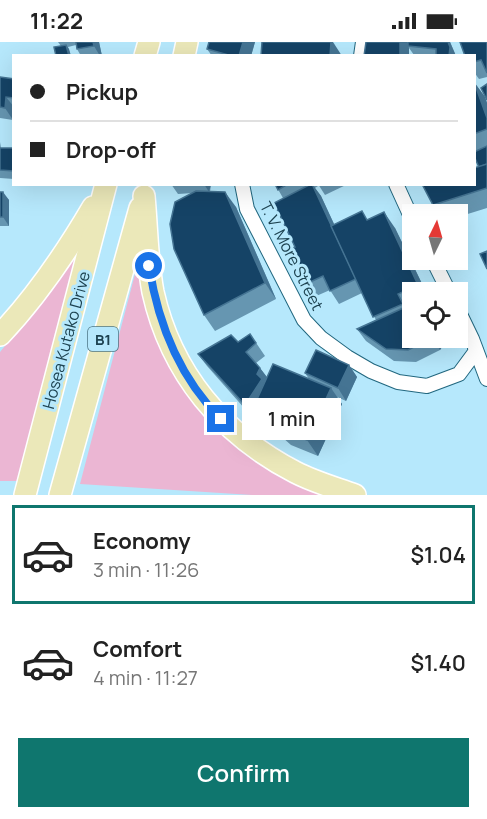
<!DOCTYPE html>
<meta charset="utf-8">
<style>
body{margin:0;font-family:Manrope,sans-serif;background:#f2f2f2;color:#222;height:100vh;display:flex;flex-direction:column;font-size:22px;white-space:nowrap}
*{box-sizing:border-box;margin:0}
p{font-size:20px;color:#767676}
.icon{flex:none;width:33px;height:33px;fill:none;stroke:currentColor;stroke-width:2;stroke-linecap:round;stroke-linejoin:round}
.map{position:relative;height:453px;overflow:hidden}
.panel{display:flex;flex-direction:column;background:#fff;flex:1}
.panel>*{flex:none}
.banner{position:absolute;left:12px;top:12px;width:464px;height:132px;border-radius:0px;box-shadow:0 6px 24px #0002;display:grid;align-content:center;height:132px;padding:0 18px;background:#fff}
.needle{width:39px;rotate:5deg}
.buttons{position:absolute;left:402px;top:162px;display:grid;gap:12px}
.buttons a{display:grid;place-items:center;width:66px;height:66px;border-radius:0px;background:#fff;box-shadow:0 6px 24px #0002;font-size:30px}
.end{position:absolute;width:27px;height:27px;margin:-14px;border:8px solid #1a73e8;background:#fff;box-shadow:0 0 0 3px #fff}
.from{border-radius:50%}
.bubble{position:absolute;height:42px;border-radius:0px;background:#fff;box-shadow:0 6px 24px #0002;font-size:20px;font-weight:600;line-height:42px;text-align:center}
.banner b{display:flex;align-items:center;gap:21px;height:57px;font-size:22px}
.banner b+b{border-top:2px solid #e0e0e0}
.banner i{width:15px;height:15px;background:#222}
ul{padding:10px 0 0;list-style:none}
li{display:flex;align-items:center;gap:18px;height:99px;margin:0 12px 9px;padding:0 6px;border:3px solid transparent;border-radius:0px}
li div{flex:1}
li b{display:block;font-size:22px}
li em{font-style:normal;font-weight:600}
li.active{border-color:#0f766e}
li>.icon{width:54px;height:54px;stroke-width:1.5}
.button{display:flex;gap:12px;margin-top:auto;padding:12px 18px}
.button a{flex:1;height:69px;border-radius:0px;background:#0f766e;color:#fff;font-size:24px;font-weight:600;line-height:69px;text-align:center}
.status{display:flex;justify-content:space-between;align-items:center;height:42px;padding:0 30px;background:#fff;direction:ltr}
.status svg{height:16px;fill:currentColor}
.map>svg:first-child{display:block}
</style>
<div class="status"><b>11:22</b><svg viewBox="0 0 49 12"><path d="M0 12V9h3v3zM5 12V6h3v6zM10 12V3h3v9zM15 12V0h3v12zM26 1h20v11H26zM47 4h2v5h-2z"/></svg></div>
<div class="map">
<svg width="487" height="453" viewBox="0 0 487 453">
<rect width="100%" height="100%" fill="#b6e8fc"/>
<g fill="#ebb6d3">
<path d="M79 204 18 439H0V310L32 271Z"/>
<path d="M140 213 182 337 330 453H252L80 442Z"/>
</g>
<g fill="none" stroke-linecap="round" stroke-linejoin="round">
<defs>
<g id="street">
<path d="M361 14 363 0"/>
<path d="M242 142 247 167 304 278 321 296 347 315 371 329 398 340 427 344 459 332 476 309"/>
<path d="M396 142 412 177"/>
<path d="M433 218 449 250"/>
<path d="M458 268 472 297 487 337"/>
</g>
<g id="primary">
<path d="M145 14 149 0"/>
<path d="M184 14 187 0"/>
<path d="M144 154C147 186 147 219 153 250 171 331 223 393 295 430 314 440 336 446 355 453"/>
<path d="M0 293C37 254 66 211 93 165"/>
<path d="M25 453 106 142"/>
<path d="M60 453 140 166"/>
</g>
</defs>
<use href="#street" stroke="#21677f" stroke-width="16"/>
<use href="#primary" stroke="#fff" stroke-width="24"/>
<use href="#street" stroke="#fff" stroke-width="14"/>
<use href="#primary" stroke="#ebe8b9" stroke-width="21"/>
</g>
<g fill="#6696b1">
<path d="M58 0H99L102 14H81L77 7 76 3 68 5 71 14H56L61 4Z"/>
<path d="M255 0 251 14H212L207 7Z"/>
<path d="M366 0H407L408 1V0H450L456 14 414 13 409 6V14H364Z"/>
<path d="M487 0V35L479 37 474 30V14Z"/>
<path d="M0 35 14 37 13 78 0 76Z"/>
<path d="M474 40 485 55 487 61V166L458 175V172H439L433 163 479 125 474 114Z"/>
<path d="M0 100 1 106H14V137L0 136Z"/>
<path d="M171 142H211L210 150 236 165 276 257 215 289 204 273 193 151 178 152Z"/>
<path d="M275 142H317L318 144 315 146 321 154 334 182 368 177 395 186 426 250H412V296H448L440 308 416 320 394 319 366 299 357 287 376 278 362 251 339 262 330 248 314 255 306 242 283 156Z"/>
<path d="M318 142H348L325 153Z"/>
<path d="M0 150 9 158V184H0Z"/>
<path d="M250 292 265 314 256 321 267 335 309 337 305 331 349 323 357 335 346 359 337 355 342 362 318 414 291 403 265 380 258 369 253 376 207 324 198 312 238 300Z"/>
</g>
<g fill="#457493">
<path d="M93 0H99L102 14H100L94 4Z"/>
<path d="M243 0H255L251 14H239Z"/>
<path d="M331 0H333L342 14H330Z"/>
<path d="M400 0H407L409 2 408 4 409 6V14H400Z"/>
<path d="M448 0H450L456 14H449Z"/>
<path d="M66 3 69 7 71 14H69Z"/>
<path d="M474 40 485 55 487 61V76Z"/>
<path d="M6 55 14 65 13 78 5 66Z"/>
<path d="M204 142H211L209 150Z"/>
<path d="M312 142 321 154 365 249 357 237Z"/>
<path d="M3 150 9 158V184L3 175Z"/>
<path d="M225 150 236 165 276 257 265 241Z"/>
<path d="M384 170 395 186 426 250H424L418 243Z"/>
<path d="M432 296H448L440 308Z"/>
<path d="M349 323 357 335 346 359 338 346Z"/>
<path d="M260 326 269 338 254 364 258 369 253 376 245 363 257 332Z"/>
<path d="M331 346 342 362 318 414 307 398Z"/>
</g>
<g fill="#154366" stroke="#457493" stroke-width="1.5">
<path d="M76 0H93L94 4 77 7Z"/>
<path d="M209 0H243L239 14H232L207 7Z"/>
<path d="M262 0H331L330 14H261Z"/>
<path d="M366 0H400V14H364Z"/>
<path d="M408 0H448L450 5 449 14H436V7L408 4Z"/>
<path d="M460 0H487V31L481 18 474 20V14H465Z"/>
<path d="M66 3 69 14H56L54 5Z"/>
<path d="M0 35 14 37V56L6 55 5 66 0 65Z"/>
<path d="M474 40 487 76V87L474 92Z"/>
<path d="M487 42V58L481 46Z"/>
<path d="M487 104V122L479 125 474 114V110Z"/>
<path d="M0 106H14V129L0 128Z"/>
<path d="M487 122V146L433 163 422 142H474V126Z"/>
<path d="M275 142H288L278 148Z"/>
<path d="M311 142H312L356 237 330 249 323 234 306 242 289 207 295 205 274 161Z"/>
<path d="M196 149 225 150 265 241 204 273 174 207 170 182 175 160Z"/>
<rect x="0" y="150" width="3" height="25"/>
<path d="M362 169 367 178 384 170 418 243 398 252 403 262 373 275 331 184Z"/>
<path d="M487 209V227L480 212Z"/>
<path d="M412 262V296H432L408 308 386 307 357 287Z"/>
<path d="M250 292 256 301 246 310 260 326 257 332 262 337 245 363 198 312 231 293 238 300Z"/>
<path d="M316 308 349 323 338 346 305 331Z"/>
<path d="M273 322 331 346 307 398 280 387 254 364Z"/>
</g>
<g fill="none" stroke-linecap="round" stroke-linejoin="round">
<path stroke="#1a73e8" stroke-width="8" d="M149 224C158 282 179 335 221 377"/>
</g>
<g text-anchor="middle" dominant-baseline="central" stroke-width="6" stroke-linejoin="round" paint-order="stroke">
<rect fill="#b6e8fc" stroke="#4b7484" stroke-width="1.5" x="88" y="285" width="30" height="24" rx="4.5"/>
<g font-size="15" font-weight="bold" fill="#1d4250">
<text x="103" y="297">B1</text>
</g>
<g font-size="16" fill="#1d4250" stroke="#b6e8fc">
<text transform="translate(292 214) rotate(63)">T. V. More Street</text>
<text transform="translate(66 298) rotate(-75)">Hosea Kutako Drive</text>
</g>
</g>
</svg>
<div class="buttons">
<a><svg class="needle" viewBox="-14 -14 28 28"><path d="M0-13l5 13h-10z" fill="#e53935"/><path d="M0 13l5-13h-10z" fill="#767676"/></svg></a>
<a><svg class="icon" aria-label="locate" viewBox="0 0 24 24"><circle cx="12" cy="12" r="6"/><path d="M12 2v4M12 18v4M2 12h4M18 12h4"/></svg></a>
</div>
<i class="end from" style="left:149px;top:224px"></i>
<i class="end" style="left:221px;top:377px"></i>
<div class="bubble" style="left:242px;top:356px;width:99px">1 min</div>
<div class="banner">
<b><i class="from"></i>Pickup</b>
<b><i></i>Drop-off</b>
</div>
</div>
<section class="panel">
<ul>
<li class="active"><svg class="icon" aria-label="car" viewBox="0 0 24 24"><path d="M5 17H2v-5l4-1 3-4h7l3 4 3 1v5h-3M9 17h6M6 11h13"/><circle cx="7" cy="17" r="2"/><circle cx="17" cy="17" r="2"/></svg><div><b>Economy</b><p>3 min · 11:26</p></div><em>$1.04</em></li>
<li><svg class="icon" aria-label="car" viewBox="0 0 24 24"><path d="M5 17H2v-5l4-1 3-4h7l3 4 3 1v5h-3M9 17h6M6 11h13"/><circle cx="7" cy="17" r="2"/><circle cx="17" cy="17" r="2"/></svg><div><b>Comfort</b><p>4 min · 11:27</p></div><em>$1.40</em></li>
</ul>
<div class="button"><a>Confirm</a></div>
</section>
